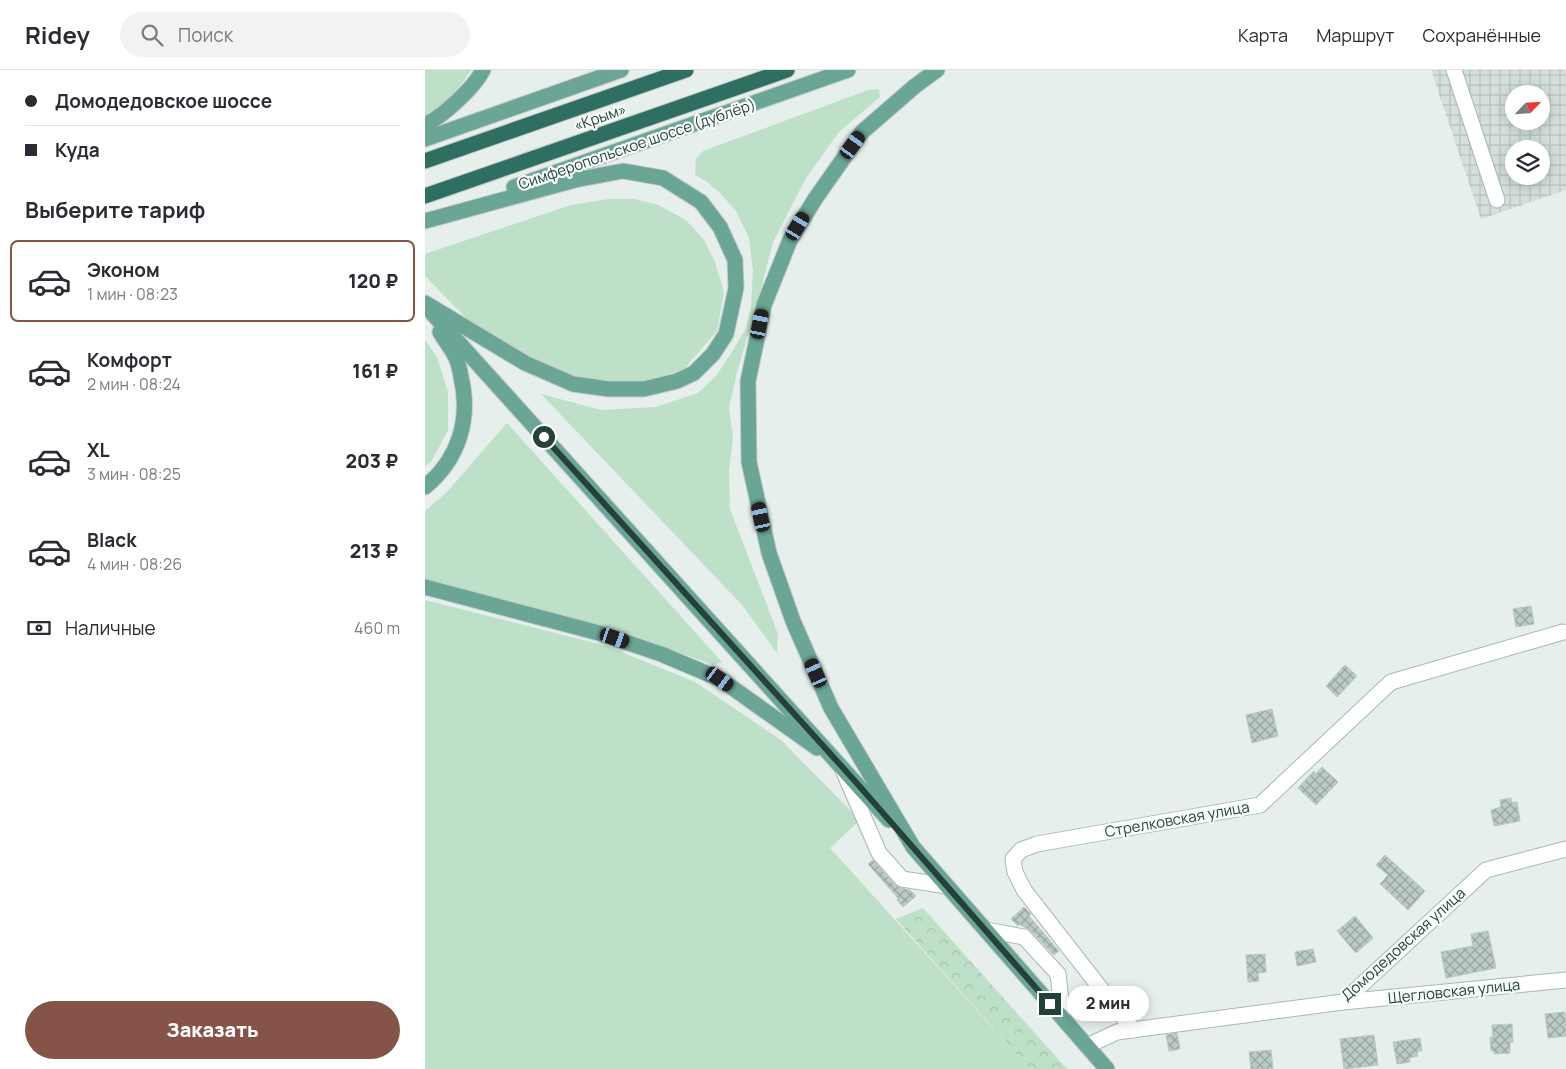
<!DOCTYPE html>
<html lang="ru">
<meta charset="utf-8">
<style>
body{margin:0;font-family:Manrope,sans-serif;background:#f2f2f3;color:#2b2b33;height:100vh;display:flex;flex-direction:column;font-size:19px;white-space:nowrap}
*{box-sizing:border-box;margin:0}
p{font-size:16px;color:#7c7c81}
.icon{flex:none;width:28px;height:28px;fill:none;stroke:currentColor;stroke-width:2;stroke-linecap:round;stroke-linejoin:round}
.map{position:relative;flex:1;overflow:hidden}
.details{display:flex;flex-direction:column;background:#fff;width:425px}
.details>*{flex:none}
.top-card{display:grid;align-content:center;height:110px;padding:0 25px;background:#fff}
.needle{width:32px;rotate:65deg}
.buttons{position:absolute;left:1080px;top:15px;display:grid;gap:10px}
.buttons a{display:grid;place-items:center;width:45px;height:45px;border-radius:50%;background:#fff;box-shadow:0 2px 12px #0003;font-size:25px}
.end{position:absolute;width:22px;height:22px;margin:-11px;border:6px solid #24423a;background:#fff;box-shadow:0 0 0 2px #fff}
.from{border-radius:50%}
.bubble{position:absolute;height:35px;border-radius:18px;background:#fff;box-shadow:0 2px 12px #0003;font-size:16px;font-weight:800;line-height:35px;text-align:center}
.car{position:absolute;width:15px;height:30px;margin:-15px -8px;border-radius:6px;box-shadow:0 0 4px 1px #0007;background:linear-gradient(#222 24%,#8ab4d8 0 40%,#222 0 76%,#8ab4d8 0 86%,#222 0)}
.top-card b{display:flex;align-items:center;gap:18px;height:48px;font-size:19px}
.top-card b+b{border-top:1px solid #e1e1e2}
.top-card i{width:12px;height:12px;background:#2b2b33}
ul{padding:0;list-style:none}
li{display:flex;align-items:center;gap:15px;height:82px;margin:0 10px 8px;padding:0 15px;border:2px solid transparent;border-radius:8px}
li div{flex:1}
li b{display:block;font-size:19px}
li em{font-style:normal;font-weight:800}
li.selected{border-color:#855347}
li>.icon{width:45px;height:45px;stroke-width:1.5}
h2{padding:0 25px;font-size:22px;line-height:60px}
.pay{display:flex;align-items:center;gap:12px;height:55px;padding:0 25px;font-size:19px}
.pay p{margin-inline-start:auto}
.primary-button{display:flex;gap:10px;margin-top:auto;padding:10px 25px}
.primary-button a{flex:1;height:58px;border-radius:30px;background:#855347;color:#fff;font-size:20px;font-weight:800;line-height:58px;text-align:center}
header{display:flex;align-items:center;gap:30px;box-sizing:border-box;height:70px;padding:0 25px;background:#fff;border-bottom:1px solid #e1e1e2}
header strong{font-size:24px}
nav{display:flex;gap:28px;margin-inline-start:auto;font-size:18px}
.search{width:350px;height:45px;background:#f2f2f3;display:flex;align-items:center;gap:12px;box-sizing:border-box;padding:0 18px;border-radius:28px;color:#7c7c81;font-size:19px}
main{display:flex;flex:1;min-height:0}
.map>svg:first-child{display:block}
</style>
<header>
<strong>Ridey</strong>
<div class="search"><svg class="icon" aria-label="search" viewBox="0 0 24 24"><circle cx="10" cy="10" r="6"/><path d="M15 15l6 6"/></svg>Поиск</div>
<nav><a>Карта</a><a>Маршрут</a><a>Сохранённые</a></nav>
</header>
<main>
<section class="details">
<div class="top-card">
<b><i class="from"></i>Домодедовское шоссе</b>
<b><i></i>Куда</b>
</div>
<h2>Выберите тариф</h2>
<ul>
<li class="selected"><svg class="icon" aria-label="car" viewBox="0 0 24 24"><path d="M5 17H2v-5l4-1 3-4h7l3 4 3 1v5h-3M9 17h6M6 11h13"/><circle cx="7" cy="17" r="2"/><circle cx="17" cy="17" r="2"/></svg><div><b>Эконом</b><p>1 мин · 08:23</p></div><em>120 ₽</em></li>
<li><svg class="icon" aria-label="car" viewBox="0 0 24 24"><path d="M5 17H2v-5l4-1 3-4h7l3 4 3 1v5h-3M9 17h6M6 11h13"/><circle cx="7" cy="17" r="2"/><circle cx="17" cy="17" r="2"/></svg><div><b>Комфорт</b><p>2 мин · 08:24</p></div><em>161 ₽</em></li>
<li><svg class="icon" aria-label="car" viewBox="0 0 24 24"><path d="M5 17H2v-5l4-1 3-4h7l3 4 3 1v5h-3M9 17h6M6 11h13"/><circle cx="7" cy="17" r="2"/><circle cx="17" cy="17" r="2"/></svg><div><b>XL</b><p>3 мин · 08:25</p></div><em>203 ₽</em></li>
<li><svg class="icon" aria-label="car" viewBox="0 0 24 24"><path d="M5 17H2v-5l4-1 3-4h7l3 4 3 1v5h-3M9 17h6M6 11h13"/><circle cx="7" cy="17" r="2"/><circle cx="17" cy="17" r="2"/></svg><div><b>Black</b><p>4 мин · 08:26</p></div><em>213 ₽</em></li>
</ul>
<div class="pay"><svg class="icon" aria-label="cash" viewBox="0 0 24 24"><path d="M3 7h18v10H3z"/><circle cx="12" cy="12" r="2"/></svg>Наличные<p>460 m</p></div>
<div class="primary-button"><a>Заказать</a></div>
</section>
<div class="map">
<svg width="1141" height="999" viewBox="0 0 1141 999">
<defs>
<pattern id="industrial-grid" width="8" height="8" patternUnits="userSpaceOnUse" patternTransform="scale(1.25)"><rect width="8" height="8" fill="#d4dfda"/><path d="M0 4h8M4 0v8" fill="none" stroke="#b6c1bc"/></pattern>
<pattern id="forest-crowns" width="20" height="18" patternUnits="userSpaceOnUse" patternTransform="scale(1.25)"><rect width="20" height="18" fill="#bfe0c8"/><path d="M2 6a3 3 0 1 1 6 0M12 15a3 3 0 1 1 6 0" fill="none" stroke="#a4c1ad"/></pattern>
<pattern id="building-cross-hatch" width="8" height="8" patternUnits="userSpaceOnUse" patternTransform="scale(1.25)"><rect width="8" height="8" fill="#bbcac4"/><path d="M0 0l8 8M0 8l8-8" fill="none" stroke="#98a6a0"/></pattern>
</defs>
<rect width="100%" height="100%" fill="#e6efeb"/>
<path fill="url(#industrial-grid)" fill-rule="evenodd" d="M1006 0H1141V120L1056 149ZM1089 24H1116V51H1089ZM1089 79H1116V106H1089Z"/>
<g fill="#bfe0c8">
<path d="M0 0H46C34 19 19 36 0 47Z"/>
<path d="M454 19 455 27 414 62 381 108 348 172 333 231 312 302 304 338 308 368 304 401 305 439 353 564 352 583 317 535 116 324 176 340 231 337 273 323 291 306 305 285 320 260 326 237 328 201 324 168 311 141 295 123 281 111 270 105 271 89 278 81 443 20Z"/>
<path d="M184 129H210L233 135 261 150 279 170 290 192 299 222 292 261 259 299 222 311 167 313 118 295 78 274 42 249 0 206V184L146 135Z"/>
<path d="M0 270 12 287 23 322V360L6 392 0 396Z"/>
<path d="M82 353 297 592 288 595 203 564 0 511V441L22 422Z"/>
<path d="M0 530 182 576 270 612 356 670 435 750 405 778 605 999H0Z"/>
</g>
<path fill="url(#forest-crowns)" d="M498 838 642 999H605L471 849Z"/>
<g fill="url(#building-cross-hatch)" stroke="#b8c9c2">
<path d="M1106 536 1109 554 1091 557 1088 539Z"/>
<path d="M920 595 932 606 912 627 901 616Z"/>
<path d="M847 639 853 666 827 673 821 645Z"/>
<path d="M897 697 913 712 891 735 873 718 889 701 891 704Z"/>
<path d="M1086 728 1087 733 1092 732 1095 751 1069 756 1066 740 1076 737 1075 730Z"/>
<path d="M960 785 1000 821 983 840 955 814 963 805 951 795Z"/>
<path d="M448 790 470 815 476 818 485 820 491 826 478 837 472 830 473 828 443 794Z"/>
<path d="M599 837 606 844 604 846 634 881 629 885 606 861 594 854 593 856 586 849Z"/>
<path d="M930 846 948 868 931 883 912 861Z"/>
<path d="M1063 861 1071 898 1021 908 1016 882 1048 876 1046 864Z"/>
<path d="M888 879 891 892 872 896 870 882Z"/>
<path d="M840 884 841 902 833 903 834 911 823 912 821 885Z"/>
<path d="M1140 942 1141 966 1123 968 1120 944Z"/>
<path d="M1087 954 1088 972 1085 973V983L1069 984V981H1066L1065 967 1068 968 1067 955Z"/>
<path d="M752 963 755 979 744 981 741 965Z"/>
<path d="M949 965 953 995 919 999 915 969Z"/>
<path d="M995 968 997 981H992L993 986 984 988 985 992 972 994 968 972Z"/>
<path d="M846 980 848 999H826L824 982Z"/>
</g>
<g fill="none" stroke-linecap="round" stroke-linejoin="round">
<defs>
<g id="minor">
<path d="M1029 0 1072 130"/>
<path d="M418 700 454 783 477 809 522 816"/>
<path d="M561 860 599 867 633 904 638 948"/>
<path d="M918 932 1141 910"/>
<path d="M708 960 599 820 590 802 588 789 596 780 612 774 835 735 966 612 1138 562"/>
<path d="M662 976 692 962 918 932 1061 800 1141 779"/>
</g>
<g id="major">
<path d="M512 0 490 16 437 62 390 129 365 170 339 235 323 311 324 392 344 483 368 551 406 638 488 777 682 999"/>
<path d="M0 55C18 46 49 18 58 0"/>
<path d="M0 69 196 0"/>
<path d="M89 117 423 0"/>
<path d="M0 151 150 110 198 101 238 108 276 132 295 157 310 190 311 218 301 264 288 284 269 303 252 311 219 319H184L148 314 100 293 0 233"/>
<path d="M7 243 464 750"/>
<path d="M0 417C34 389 46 349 36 307 35 301 34 294 31 288 27 279 20 271 15 262"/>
<path d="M0 517 174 563 236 584 295 609 392 678"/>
</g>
<g id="highway">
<path d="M0 91 261 0"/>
<path d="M0 126 362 0"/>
</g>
</defs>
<use href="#minor" stroke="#a8b8b2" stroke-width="17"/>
<use href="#major" stroke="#c2cac8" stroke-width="17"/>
<use href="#highway" stroke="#c2cac8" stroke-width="17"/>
<use href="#minor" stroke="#fff" stroke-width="15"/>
<use href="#major" stroke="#6aa596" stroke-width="15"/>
<use href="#highway" stroke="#2f6f62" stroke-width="15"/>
</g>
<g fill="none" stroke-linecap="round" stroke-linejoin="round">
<path stroke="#24423a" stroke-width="6" d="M119 367 429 710 625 934"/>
</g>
<g text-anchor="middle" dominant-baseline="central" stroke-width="4.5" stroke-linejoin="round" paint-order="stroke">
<g font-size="15" fill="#24423a" stroke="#f7fbf9">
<text transform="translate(175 47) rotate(-19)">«Крым»</text>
<text transform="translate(212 74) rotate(-19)">Симферопольское шоссе (дублёр)</text>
<text transform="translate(752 749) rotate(-10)">Стрелковская улица</text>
<text transform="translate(978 874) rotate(-42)">Домодедовская улица</text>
<text transform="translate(1029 921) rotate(-6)">Щегловская улица</text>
</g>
</g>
</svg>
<div class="buttons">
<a><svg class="needle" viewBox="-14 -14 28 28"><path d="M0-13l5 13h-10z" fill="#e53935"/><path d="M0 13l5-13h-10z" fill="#7c7c81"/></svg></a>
<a><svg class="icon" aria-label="layers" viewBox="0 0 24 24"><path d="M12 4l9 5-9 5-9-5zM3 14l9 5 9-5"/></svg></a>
</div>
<i class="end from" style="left:119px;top:367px"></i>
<i class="end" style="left:625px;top:934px"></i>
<div class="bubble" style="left:642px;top:916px;width:82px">2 мин</div>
<i class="car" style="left:428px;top:75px;rotate:36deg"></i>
<i class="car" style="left:373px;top:156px;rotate:31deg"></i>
<i class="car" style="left:335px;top:254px;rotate:11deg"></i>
<i class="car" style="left:336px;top:447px;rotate:348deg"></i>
<i class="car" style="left:190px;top:568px;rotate:109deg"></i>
<i class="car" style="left:391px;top:603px;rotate:336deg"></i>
<i class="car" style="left:295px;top:609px;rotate:126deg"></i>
</div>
</main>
